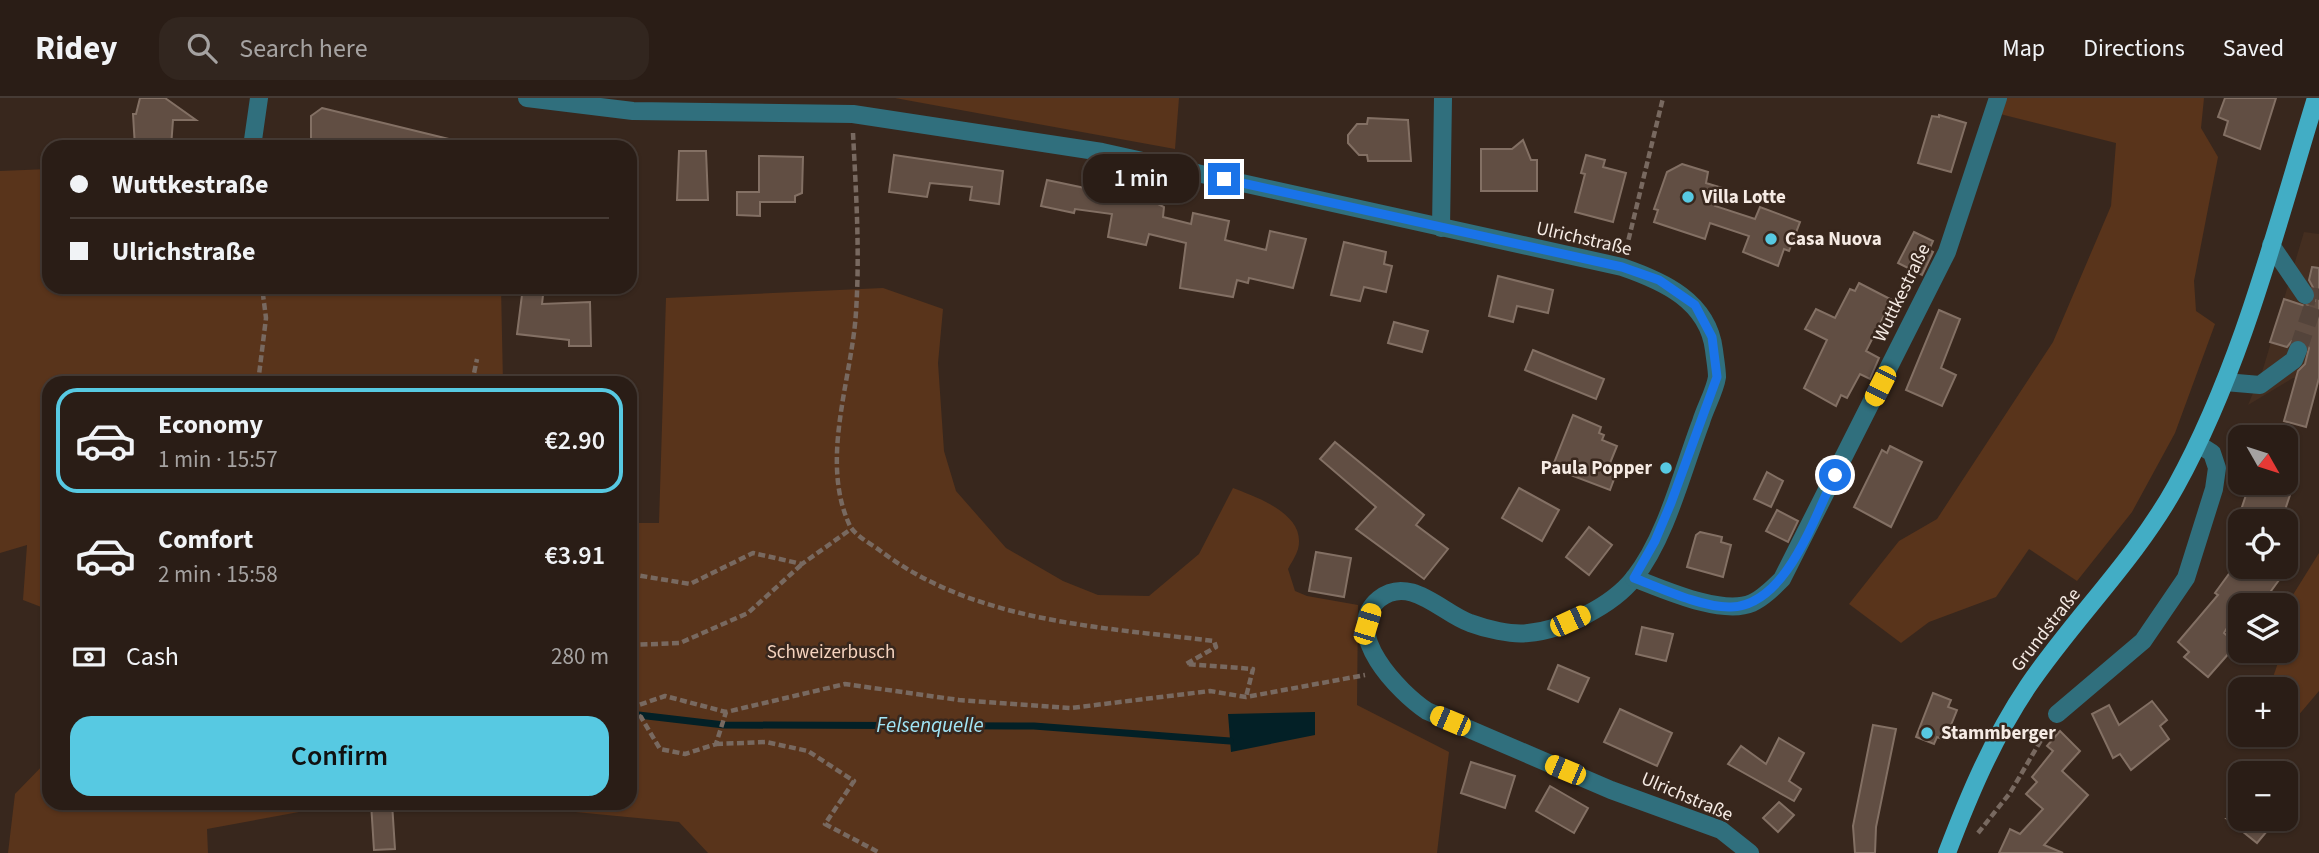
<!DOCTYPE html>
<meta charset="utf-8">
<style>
body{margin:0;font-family:"Source Sans 3",sans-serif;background:#32261f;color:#f1f3f6;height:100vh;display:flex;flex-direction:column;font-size:26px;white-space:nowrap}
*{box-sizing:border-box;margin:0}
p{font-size:23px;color:#a5a2a1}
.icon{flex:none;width:38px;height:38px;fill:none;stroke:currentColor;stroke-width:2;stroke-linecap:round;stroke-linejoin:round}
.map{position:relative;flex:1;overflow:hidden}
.drawer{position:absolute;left:42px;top:278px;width:595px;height:434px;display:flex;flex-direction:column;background:#2a1d16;border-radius:21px;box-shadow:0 2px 5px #0004,0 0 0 2px #463b35}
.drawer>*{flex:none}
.hud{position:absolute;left:42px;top:42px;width:595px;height:154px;border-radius:21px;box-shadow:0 2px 5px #0004,0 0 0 2px #463b35;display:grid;align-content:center;height:154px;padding:0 28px;background:#2a1d16}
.needle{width:46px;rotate:129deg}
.tools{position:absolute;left:2228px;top:327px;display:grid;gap:14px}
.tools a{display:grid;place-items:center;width:70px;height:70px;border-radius:14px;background:#2a1d16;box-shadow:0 2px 5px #0004,0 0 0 2px #463b35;font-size:35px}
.end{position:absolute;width:32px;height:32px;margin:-16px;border:9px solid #1a73e8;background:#fff;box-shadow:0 0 0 4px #fff}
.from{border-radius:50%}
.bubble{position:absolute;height:49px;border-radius:21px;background:#2a1d16;box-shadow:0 2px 5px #0004,0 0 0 2px #463b35;font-size:23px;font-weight:600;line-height:49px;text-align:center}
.car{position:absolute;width:21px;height:42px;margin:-21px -10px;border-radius:9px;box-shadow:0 0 5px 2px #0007;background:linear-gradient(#f5c518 24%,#345 0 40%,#f5c518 0 76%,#345 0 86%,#f5c518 0)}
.hud b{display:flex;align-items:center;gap:24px;height:66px;font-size:26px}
.hud b+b{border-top:2px solid #463b35}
.hud i{width:18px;height:18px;background:#f1f3f6}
ul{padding:12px 0 0;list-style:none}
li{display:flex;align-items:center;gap:21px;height:105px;margin:0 14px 10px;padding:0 14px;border:4px solid transparent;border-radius:21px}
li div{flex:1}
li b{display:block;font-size:26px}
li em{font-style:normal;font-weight:600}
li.selected{border-color:#57c9e2}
li>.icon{width:63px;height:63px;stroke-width:1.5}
.pay{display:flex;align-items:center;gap:18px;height:77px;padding:0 28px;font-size:26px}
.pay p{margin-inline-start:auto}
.primary-button{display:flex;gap:14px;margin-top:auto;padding:14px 28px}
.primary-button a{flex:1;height:80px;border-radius:21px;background:#57c9e2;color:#111;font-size:28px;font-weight:600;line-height:80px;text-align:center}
header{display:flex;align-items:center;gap:42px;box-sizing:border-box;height:98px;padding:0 35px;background:#2a1d16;border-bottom:2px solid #463b35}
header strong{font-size:33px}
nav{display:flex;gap:38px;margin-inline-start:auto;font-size:24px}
.search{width:490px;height:63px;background:#32261f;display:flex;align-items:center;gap:18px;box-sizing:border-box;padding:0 24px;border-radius:21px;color:#a5a2a1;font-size:26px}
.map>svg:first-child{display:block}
</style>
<header>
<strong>Ridey</strong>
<div class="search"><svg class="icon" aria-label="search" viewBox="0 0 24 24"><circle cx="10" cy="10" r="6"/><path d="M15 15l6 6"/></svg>Search here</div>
<nav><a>Map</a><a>Directions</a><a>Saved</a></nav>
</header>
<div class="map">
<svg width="2319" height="755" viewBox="0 0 2319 755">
<rect width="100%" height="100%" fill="#38271d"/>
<path fill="#442e20" d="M2304 134 2319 136V287L2293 280 2248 307 2263 271Z"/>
<g fill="#59341b">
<path d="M895 0H1179L1175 51Z"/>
<path d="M2006 0H2204L2201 30 2218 59 2194 183 2196 213 2215 226 2175 335 2132 414 2077 483 2029 451 1996 499 1929 524 1901 545 1849 506 1899 443 1937 421 2053 244 2111 108 2116 45 2000 16Z"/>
<path d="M49 71V189H501L503 285H49V512L23 502 27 447 0 455V73Z"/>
<path d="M883 190 943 211 938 265 944 353 956 393 1006 450 1063 483 1098 497 1149 498 1199 456 1233 390C1256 399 1307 416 1298 451 1296 458 1291 465 1288 471L1295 493 1307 498 1358 507 1357 607 1449 654 1437 755H708L679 724 482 705H630V425H659L666 200Z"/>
<path d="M2319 455V593L2291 626 2286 622V592L2269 591 2282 553H2286V508Z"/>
<path d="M49 661V705H348L207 731 208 755H8L15 696Z"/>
</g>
<path fill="#032026" d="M1315 614V637L1231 654 1228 616Z"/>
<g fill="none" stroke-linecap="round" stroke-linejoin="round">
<path stroke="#032026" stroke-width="7" d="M630 616 724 627 1034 628 1230 643"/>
</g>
<g fill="#614e43" stroke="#837064" stroke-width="2">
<path d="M140 0H165L196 22H173L171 49H135L133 16H136Z"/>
<path d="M2225 0H2276L2260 51 2224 37 2228 23 2218 19Z"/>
<path d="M322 10 449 41 448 49H311V18Z"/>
<path d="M1939 17 1966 25 1951 74 1918 65 1932 18 1939 19Z"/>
<path d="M1368 20 1408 22 1411 63H1368L1367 57H1359L1348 45V37L1357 26H1367Z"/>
<path d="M1523 42 1531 62H1537V93H1481V51H1512Z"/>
<path d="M679 53H706L708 102H677Z"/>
<path d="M894 57 1003 73 999 106 970 102 972 89 930 85 927 99 889 94Z"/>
<path d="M1586 57 1605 62 1603 69 1626 75 1613 124 1575 114 1585 76 1581 75Z"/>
<path d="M759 58 803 59 802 95 795 98V104H760V118L737 117V94H759Z"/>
<path d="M1682 66 1708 74 1706 85 1722 90 1715 108 1755 121 1760 109 1800 124 1789 153 1784 151 1778 168 1743 154 1749 138 1710 125 1705 141 1654 124 1658 112 1654 111 1667 74Z"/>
<path d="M1047 82 1156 105 1164 109 1163 119 1191 126 1193 115 1229 123 1225 142 1266 152 1270 133 1306 141 1293 190 1249 180 1248 185 1237 182 1233 199 1180 190 1186 145 1149 136 1146 147 1108 139 1112 116 1075 111 1074 115 1041 108Z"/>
<path d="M1914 134 1933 143 1929 152 1933 154 1922 177 1898 165Z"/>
<path d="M1344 144 1386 154 1384 166 1392 168 1386 194 1364 189 1360 203 1331 197Z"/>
<path d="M2312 169 2319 170V280L2306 329 2284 323 2298 273 2305 266 2309 250 2302 241 2292 243 2287 249 2270 244 2284 201 2305 208 2315 203 2316 195 2309 182Z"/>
<path d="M1498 178 1553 192 1548 215 1517 208 1513 224 1489 218Z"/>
<path d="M1859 185 1892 202 1866 253 1879 260 1870 281 1860 276 1847 300 1841 297 1836 308 1804 290 1827 242 1805 231 1816 211 1835 220 1850 191 1855 193Z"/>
<path d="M523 189H544L542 206 590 204 591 248H569V242L517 236Z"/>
<path d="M1939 212 1960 221 1941 270 1956 277 1942 308 1906 292Z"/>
<path d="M1394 224 1428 233 1422 254 1388 245Z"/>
<path d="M1533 252 1604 281 1596 301 1525 272Z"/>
<path d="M1573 317 1601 329 1599 335 1604 337 1602 342 1617 348 1608 370 1617 373 1610 392 1552 370Z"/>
<path d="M1335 344 1424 417 1416 427 1448 451 1424 481 1356 431 1376 409 1320 361Z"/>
<path d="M1890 348 1922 364 1891 429 1854 409 1882 352 1887 355Z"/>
<path d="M1767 374 1783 383 1771 409 1754 401Z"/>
<path d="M2250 385H2294L2281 424H2264L2240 415Z"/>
<path d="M1519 390 1559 412 1542 443 1502 420Z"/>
<path d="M1777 412 1798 423 1788 444 1766 433Z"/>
<path d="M1589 429 1612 447 1589 477 1566 459Z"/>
<path d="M1700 434 1722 439 1721 444 1731 447 1723 479 1687 469 1696 437Z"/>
<path d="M1316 454 1351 460 1344 499 1309 493Z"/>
<path d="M2234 469H2260L2279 482 2260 508H2240L2224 535 2237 546 2208 579 2184 559 2189 554 2178 544 2218 497 2215 495Z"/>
<path d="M1642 529 1673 536 1666 563 1636 556Z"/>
<path d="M1558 567 1589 580 1578 604 1548 591Z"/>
<path d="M1933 595 1951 602 1948 609 1957 612 1945 642 1937 639 1934 646 1916 639Z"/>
<path d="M2152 603 2167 622 2160 628 2169 641 2131 672 2120 656 2113 660 2092 616 2109 607 2119 627Z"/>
<path d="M1620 611 1672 635 1657 668 1604 644Z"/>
<path d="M1873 627 1896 631 1876 729 1875 755H1855L1853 728Z"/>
<path d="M2060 633 2080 653 2062 673 2088 697 2044 747 2063 755H1999L2010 731 2020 736 2043 711 2026 696 2037 684 2032 679 2053 653 2047 648Z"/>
<path d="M1779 640 1804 655 1789 683 1801 691 1794 703 1728 666 1741 648 1766 666Z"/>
<path d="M1471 664 1515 678 1505 710 1461 695Z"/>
<path d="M1550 688 1588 710 1574 735 1536 713Z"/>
<path d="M1779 704 1794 717 1778 734 1763 720Z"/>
<path d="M371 705H392L395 751 374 752Z"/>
<path d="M2227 721H2277L2257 745Z"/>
</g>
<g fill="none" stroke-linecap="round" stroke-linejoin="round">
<path stroke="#54443b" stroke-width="18" stroke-dasharray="18 9" stroke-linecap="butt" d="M2298 252 2316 199 2305 197"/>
<g stroke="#786960" stroke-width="4.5" stroke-dasharray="7 3.5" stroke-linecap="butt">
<path d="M853 35C856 94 860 154 856 214 852 281 819 363 850 428 855 437 869 445 878 451 972 524 1100 529 1214 543L1216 549 1186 566 1253 571 1246 599"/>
<path d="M1626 152 1663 0"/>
<path d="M258 285 266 220 262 189"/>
<path d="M472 285 477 261"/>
<path d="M630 476 690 486 753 455 802 466 851 431"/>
<path d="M630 547 680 545 748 515 801 467"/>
<path d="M630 610 665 598 726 614"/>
<path d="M630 612 641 619 660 651 685 656 716 646 726 614 845 586 959 602 1071 610 1210 593 1246 599 1365 577"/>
<path d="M716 646 766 644 808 653 854 683 825 726 880 755"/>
<path d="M1978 735 2010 695 2047 632"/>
</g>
<g stroke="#306f7d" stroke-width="18">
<path d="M527 0 633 13 853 16 1102 54 1622 169C1663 183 1708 203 1714 252 1715 261 1717 271 1717 279 1715 293 1705 310 1701 324 1683 371 1666 440 1634 480 1612 508 1563 532 1528 535 1511 537 1486 531 1470 525 1443 516 1410 476 1379 501 1339 534 1400 595 1427 613L1611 692 1721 732 1750 755"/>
<path d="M252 49 259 0"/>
<path d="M1441 130 1443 0"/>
<path d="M2271 147 2305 197"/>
<path d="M2225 284 2260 287 2294 262 2298 252"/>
<path d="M1634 480C1663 491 1722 518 1752 505 1763 500 1773 490 1782 481L1947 154 1998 0"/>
<path d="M2057 616 2143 543 2186 480 2214 391 2217 370 2212 355 2198 346"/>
</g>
<path stroke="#42adc5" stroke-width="18" d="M1947 755C1969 697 1993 640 2028 588 2075 519 2135 462 2176 388 2242 268 2276 130 2316 0"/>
</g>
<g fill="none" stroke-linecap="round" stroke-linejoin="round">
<path stroke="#1a73e8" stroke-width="9" d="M1224 81 1622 169 1659 182 1695 207 1712 239 1717 279 1671 405 1655 443 1634 480C1660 490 1703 510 1731 509 1787 507 1814 419 1835 377"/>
</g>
<g fill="#57c9e2" stroke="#38271d" stroke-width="2.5">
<circle cx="1688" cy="99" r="7"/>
<circle cx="1771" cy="141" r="7"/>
<circle cx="1666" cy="370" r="7"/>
<circle cx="1927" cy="635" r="7"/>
</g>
<g text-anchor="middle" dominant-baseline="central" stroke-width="5" stroke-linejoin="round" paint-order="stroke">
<g font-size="19" font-weight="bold" fill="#f6ebe4" stroke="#38271d" text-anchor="start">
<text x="1702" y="99">Villa Lotte</text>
<text x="1785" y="141">Casa Nuova</text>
<text x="1652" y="370" text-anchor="end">Paula Popper</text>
<text x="1941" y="635">Stammberger</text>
</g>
<g font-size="19" fill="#f6ebe4" stroke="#38271d">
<text transform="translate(1584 141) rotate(13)">Ulrichstraße</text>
<text transform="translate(1902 195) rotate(-64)">Wuttkestraße</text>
<text transform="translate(2046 532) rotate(-52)">Grundstraße</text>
<text transform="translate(1687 699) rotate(23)">Ulrichstraße</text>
</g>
<g font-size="19" fill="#f5d3be" stroke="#38271d">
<text x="831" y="554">Schweizerbusch</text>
</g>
<g font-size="21" font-style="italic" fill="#a1e5f6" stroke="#38271d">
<text x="930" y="627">Felsenquelle</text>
</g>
</g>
</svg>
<div class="tools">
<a><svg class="needle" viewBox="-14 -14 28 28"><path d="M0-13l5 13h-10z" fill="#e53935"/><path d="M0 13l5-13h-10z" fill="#a5a2a1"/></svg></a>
<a><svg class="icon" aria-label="locate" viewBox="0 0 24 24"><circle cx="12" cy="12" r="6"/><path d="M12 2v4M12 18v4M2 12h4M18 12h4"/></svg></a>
<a><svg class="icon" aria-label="layers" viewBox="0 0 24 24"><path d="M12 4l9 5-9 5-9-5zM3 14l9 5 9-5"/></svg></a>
<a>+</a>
<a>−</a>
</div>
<i class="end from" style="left:1835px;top:377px"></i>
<i class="end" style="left:1224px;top:81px"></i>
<div class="bubble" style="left:1083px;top:56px;width:116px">1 min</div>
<i class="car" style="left:1880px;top:288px;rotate:207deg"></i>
<i class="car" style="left:1570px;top:523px;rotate:65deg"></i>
<i class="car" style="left:1367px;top:526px;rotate:17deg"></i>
<i class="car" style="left:1450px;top:623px;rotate:293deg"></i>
<i class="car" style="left:1565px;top:672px;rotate:293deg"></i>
<div class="hud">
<b><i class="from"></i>Wuttkestraße</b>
<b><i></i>Ulrichstraße</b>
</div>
<section class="drawer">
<ul>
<li class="selected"><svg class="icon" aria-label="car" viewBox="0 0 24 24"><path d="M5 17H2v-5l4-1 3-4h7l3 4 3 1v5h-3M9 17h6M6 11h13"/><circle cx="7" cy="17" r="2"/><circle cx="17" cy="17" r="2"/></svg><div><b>Economy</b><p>1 min · 15:57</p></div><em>€2.90</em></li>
<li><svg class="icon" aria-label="car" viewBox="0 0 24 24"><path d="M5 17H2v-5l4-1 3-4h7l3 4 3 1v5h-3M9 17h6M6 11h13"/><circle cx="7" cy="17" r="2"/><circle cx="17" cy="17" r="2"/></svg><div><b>Comfort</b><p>2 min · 15:58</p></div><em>€3.91</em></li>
</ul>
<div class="pay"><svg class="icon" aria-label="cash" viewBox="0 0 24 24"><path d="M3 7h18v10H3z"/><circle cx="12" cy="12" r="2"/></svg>Cash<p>280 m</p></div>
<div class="primary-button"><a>Confirm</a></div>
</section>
</div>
